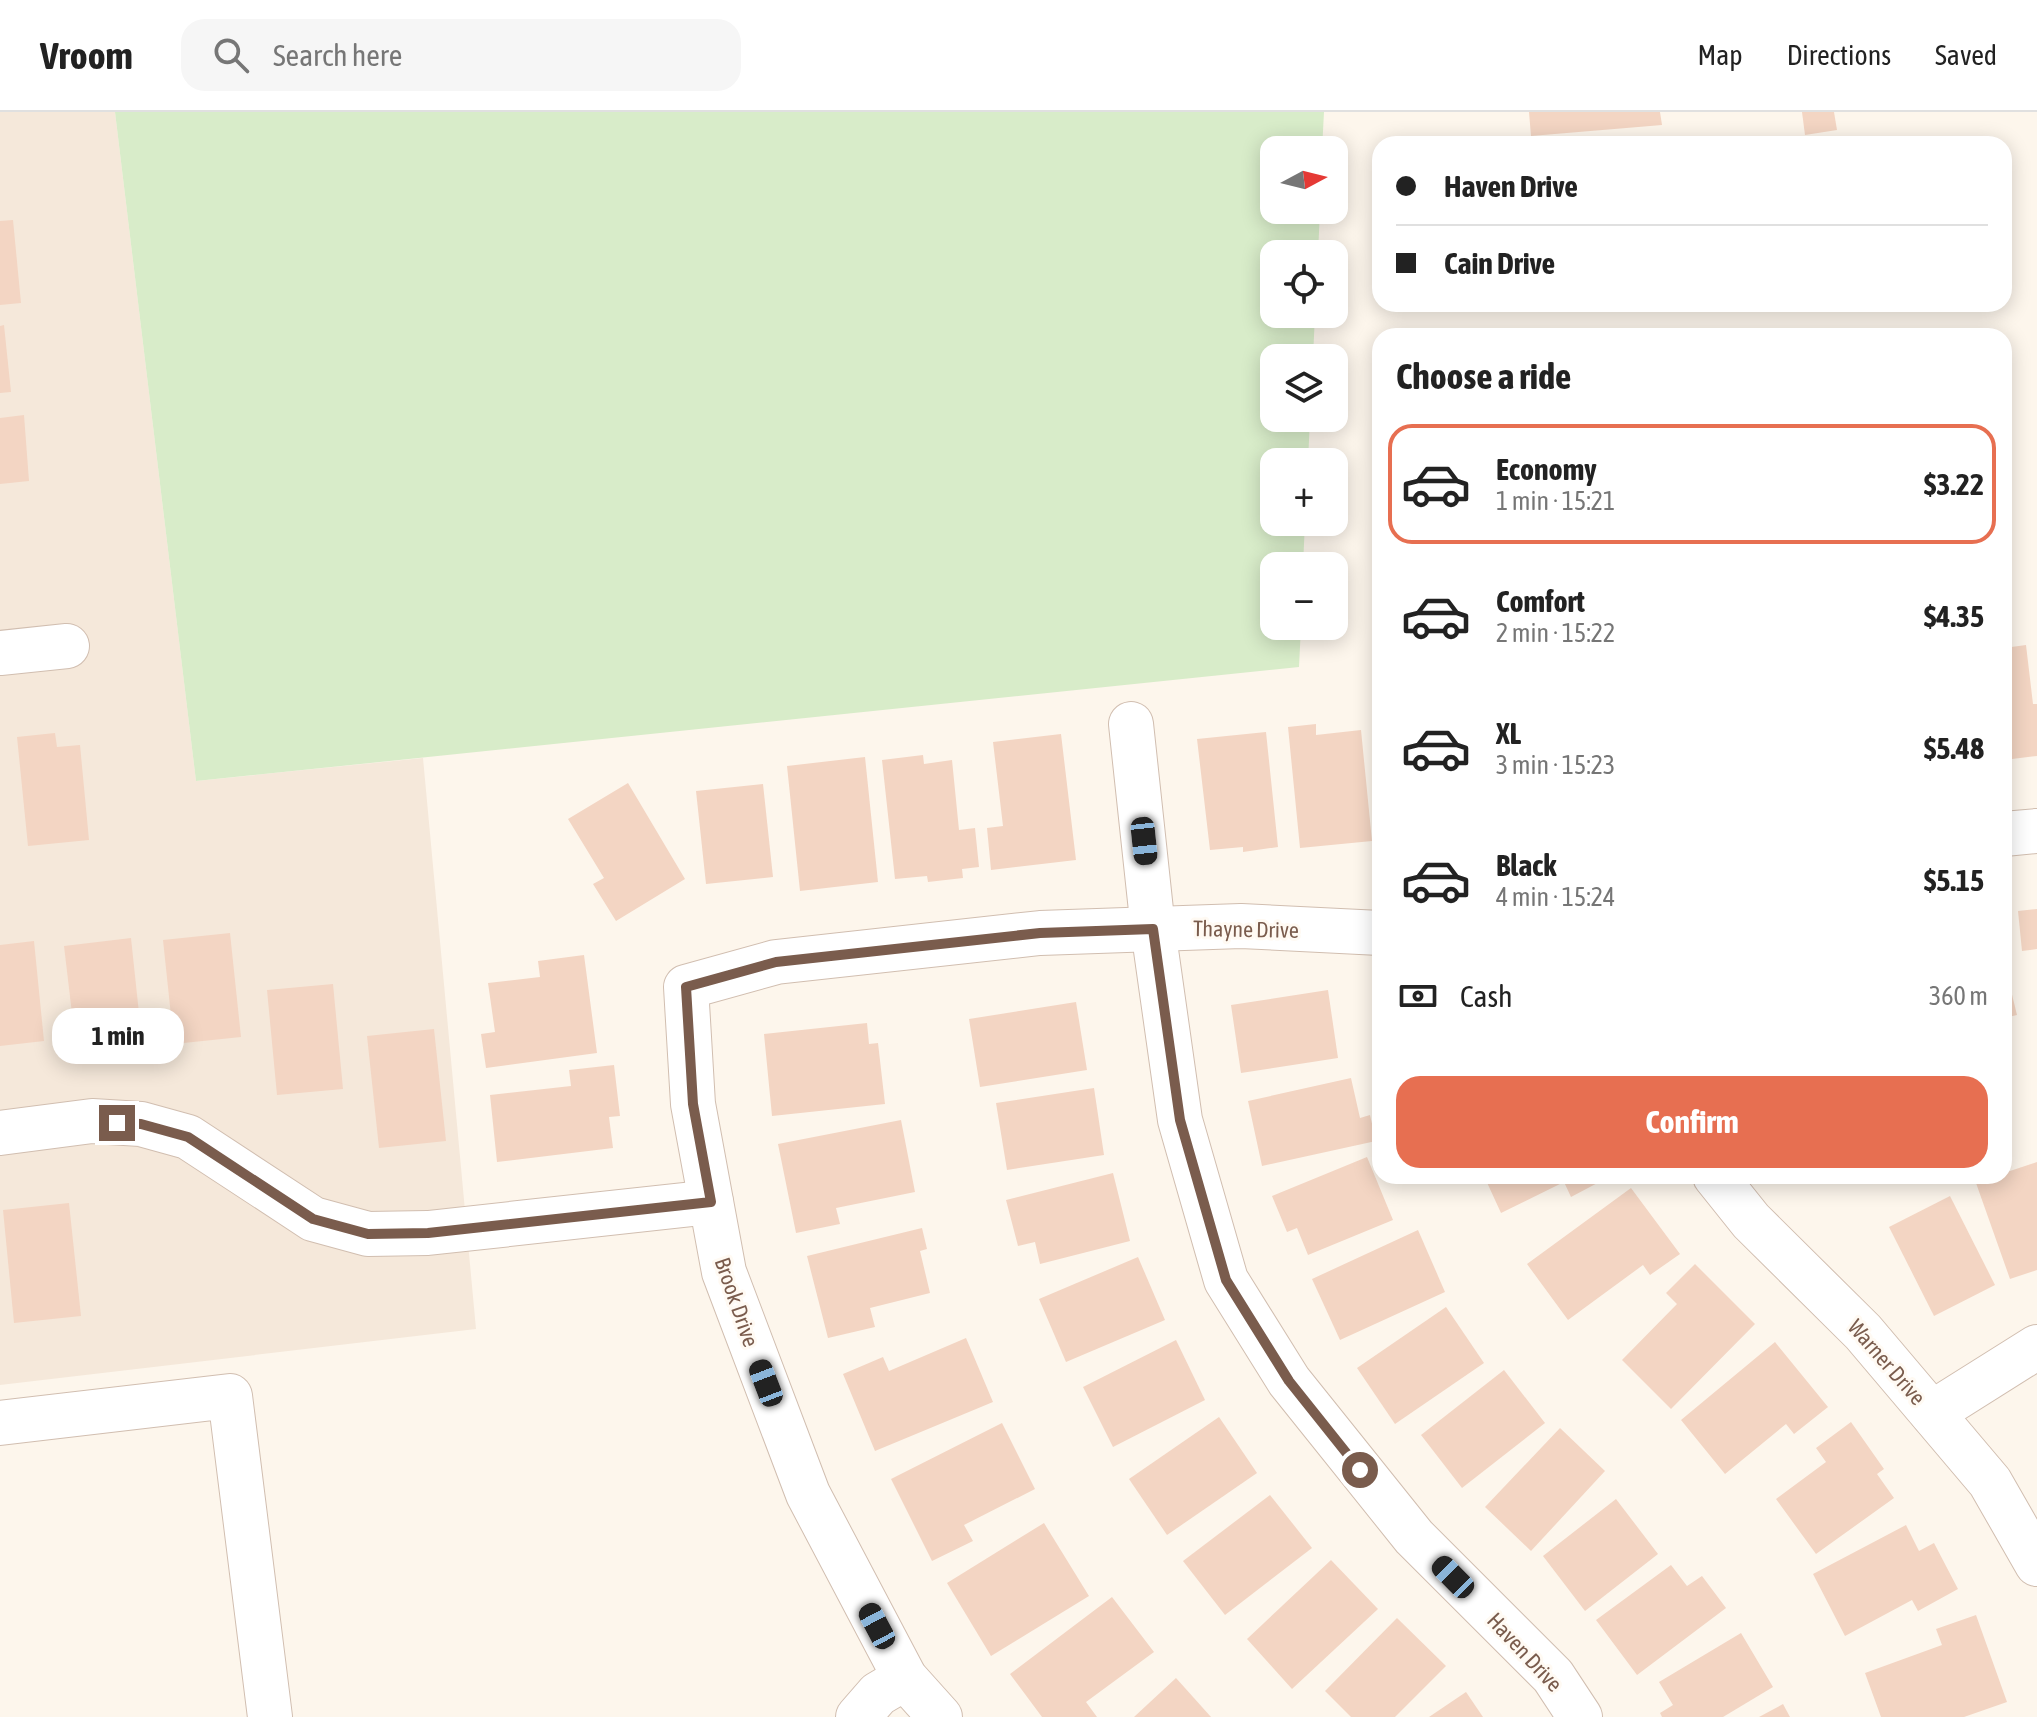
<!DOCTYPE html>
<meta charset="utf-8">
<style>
body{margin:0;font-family:"Asap Condensed",sans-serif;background:#f6f6f6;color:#222;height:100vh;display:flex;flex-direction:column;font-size:30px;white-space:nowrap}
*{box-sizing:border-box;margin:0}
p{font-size:26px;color:#767676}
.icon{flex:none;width:44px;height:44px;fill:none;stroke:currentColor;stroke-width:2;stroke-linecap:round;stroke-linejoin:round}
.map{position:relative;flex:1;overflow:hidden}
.drawer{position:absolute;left:1372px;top:216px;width:640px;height:856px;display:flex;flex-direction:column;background:#fff;border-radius:24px;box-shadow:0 4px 20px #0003}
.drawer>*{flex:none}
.top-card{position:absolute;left:1372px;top:24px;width:640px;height:176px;border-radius:24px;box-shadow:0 4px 20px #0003;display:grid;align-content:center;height:176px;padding:0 24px;background:#fff}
.needle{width:52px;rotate:83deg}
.buttons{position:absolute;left:1260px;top:24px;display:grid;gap:16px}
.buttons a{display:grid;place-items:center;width:88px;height:88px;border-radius:16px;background:#fff;box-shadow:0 4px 20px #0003;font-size:40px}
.end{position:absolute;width:36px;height:36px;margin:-18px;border:10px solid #7a5c4d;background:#fff;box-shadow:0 0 0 4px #fff}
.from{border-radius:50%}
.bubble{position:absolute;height:56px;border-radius:24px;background:#fff;box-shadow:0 4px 20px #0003;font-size:26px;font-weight:700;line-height:56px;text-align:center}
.car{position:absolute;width:24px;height:48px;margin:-24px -12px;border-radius:10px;box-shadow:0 0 6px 2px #0007;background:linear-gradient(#222 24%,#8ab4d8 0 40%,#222 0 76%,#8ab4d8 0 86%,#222 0)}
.top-card b{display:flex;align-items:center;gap:28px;height:76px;font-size:30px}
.top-card b+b{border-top:2px solid #e0e0e0}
.top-card i{width:20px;height:20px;background:#222}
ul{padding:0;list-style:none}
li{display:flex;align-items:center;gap:24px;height:120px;margin:0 16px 12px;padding:0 8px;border:4px solid transparent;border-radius:24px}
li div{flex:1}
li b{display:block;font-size:30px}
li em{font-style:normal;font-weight:700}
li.current{border-color:#e76f51}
li>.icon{width:72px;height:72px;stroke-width:1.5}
h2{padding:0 24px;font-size:36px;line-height:96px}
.pay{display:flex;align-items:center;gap:20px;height:88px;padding:0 24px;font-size:30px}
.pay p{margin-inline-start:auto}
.cta{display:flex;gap:16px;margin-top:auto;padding:16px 24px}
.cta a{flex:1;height:92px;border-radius:24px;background:#e76f51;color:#fff;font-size:32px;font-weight:700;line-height:92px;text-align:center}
header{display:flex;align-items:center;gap:48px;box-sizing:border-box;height:112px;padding:0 40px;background:#fff;border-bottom:2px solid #e0e0e0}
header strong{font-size:38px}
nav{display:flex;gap:44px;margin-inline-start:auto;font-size:28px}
.search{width:560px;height:72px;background:#f6f6f6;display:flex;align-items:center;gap:20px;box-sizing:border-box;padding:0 28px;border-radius:24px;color:#767676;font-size:30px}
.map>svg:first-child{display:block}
</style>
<header>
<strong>Vroom</strong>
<div class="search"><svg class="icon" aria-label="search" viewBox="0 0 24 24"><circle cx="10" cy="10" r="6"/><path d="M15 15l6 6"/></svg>Search here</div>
<nav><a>Map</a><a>Directions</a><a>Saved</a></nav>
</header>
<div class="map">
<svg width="2037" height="1605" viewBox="0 0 2037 1605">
<rect width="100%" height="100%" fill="#fdf6ec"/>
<path fill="#f5e8da" d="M0 0H115L196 669 423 646 476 1217 0 1273Z"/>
<path fill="#d8ecc9" d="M115 0H1324L1322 38H1274V98H1320L1318 142H1274V202H1315L1313 246H1274V306H1310L1308 350H1274V410H1305L1303 454H1274V514H1301L1299 555 196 669Z"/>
<g fill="#f3d5c3">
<path d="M1529 0H1660L1662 13 1531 24Z"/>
<path d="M1802 0H1834L1837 18 1805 23Z"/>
<path d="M13 108 21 191 0 193V109Z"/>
<path d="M4 213 11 280 0 281V214Z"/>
<path d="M24 303 29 369 0 372V306Z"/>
<path d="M2026 533 2033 592H2037V644L2004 648V536Z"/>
<path d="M1316 612V623L1361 618 1372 729 1300 736 1288 615Z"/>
<path d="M1266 620 1278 735 1243 740V735L1210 738 1197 627Z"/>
<path d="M55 621 57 635 80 633 89 728 28 734 17 625Z"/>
<path d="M1061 622 1076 748 991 758 987 716 1003 714 993 630Z"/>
<path d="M923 643 924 652 952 648 959 718 975 716 979 755 962 757 963 766 928 770 927 764 895 767 882 648Z"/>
<path d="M865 645 878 770 800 779 787 654Z"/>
<path d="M628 671 685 767 616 809 593 772 604 766 568 707Z"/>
<path d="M763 672 773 765 706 772 696 679Z"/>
<path d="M2037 797V837L2022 839 2018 799Z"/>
<path d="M230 821 241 925 174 932 163 828Z"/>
<path d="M131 826 141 920 75 927 64 834Z"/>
<path d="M34 829 44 929 0 934V833Z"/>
<path d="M584 843 597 941 486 956 481 922 495 920 488 871 540 865 538 849Z"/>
<path d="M2005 854 2017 903 2004 906V855Z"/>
<path d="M333 872 343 977 277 983 267 878Z"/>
<path d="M1328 878 1338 946 1241 961 1231 893Z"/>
<path d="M1076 890 1087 958 980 975 969 907Z"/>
<path d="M867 911 869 932 878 931 885 992 772 1004 764 922Z"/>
<path d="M434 917 446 1029 379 1036 367 924Z"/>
<path d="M614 953 620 1004 609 1005 613 1036 497 1050 490 983 571 974 569 958Z"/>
<path d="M1351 966 1360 1006 1370 1003 1376 1029 1262 1054 1248 989Z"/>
<path d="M1094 976 1104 1043 1007 1058 996 991Z"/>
<path d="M901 1008 915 1080 836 1096 840 1112 796 1121 778 1032Z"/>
<path d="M1367 1045 1393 1108 1308 1143 1297 1116 1287 1120 1272 1084Z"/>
<path d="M2037 1050V1158L2010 1167 1976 1071 2004 1064V1061Z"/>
<path d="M1113 1061 1130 1129 1040 1152 1035 1130 1018 1134 1006 1088Z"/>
<path d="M1484 1064H1603L1605 1067 1571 1085 1564 1070 1501 1101Z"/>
<path d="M1631 1076 1680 1142 1650 1163 1643 1153 1568 1208 1527 1152Z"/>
<path d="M1950 1084 1995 1173 1934 1204 1889 1115Z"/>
<path d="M69 1091 81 1204 14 1211 3 1098Z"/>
<path d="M922 1116 927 1137 920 1139 930 1181 870 1196 875 1215 828 1226 807 1144Z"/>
<path d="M1418 1118 1445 1180 1340 1228 1312 1167Z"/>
<path d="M1138 1145 1165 1208 1066 1250 1039 1187Z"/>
<path d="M1695 1152 1755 1212 1671 1297 1622 1248 1677 1192 1666 1181Z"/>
<path d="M1446 1195 1484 1251 1395 1312 1357 1256Z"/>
<path d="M966 1226 993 1290 875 1339 843 1262 883 1245 889 1259Z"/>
<path d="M1176 1228 1205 1288 1113 1335 1083 1275Z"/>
<path d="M1775 1230 1828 1295 1794 1322 1786 1312 1725 1362 1681 1308Z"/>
<path d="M1504 1258 1545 1311 1462 1376 1421 1323Z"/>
<path d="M1219 1305 1257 1361 1167 1423 1129 1367Z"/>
<path d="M1851 1310 1884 1357 1877 1362 1894 1386 1816 1442 1776 1387 1826 1350 1816 1336Z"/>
<path d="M1002 1311 1035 1377 964 1413 973 1429 932 1449 891 1367Z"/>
<path d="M1560 1316 1605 1359 1531 1439 1485 1395Z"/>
<path d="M1270 1383 1312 1436 1225 1503 1183 1449Z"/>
<path d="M1616 1387 1658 1442 1585 1499 1543 1444Z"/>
<path d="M1044 1411 1089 1484 991 1544 947 1471Z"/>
<path d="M1906 1413 1919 1439 1934 1431 1958 1477 1918 1499 1912 1488 1845 1524 1813 1462Z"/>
<path d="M1331 1448 1378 1497 1292 1577 1247 1527Z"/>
<path d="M1671 1453 1687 1474 1702 1464 1726 1496 1637 1563 1596 1508Z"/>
<path d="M1112 1485 1154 1540 1086 1590 1097 1605H1042L1010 1562Z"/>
<path d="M1976 1503 2007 1590 1964 1605H1881L1865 1561 1942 1533 1936 1517Z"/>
<path d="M1397 1506 1446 1554 1395 1605H1351L1325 1579Z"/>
<path d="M1741 1521 1773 1575 1723 1605H1662L1660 1601 1673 1593 1659 1570Z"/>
<path d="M1176 1566 1211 1605H1134Z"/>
<path d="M1466 1580 1483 1605H1429Z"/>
<path d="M1783 1592 1790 1605H1759Z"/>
</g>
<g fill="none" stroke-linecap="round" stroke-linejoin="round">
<defs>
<g id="minor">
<path d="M0 541 67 534"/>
<path d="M1131 612 1153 817 1180 1008 1226 1168 1289 1269 1414 1425 1553 1564 1580 1605"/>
<path d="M2004 722 2037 719"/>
<path d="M0 1021 92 1009 141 1012 188 1025 313 1107 368 1122 428 1121 711 1090"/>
<path d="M1715 1064 1751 1109 1863 1220 1990 1370 2037 1452"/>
<path d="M1932 1301 2037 1235"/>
<path d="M0 1311 230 1284 270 1605"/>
<path d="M858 1605 878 1582 905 1566"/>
<path d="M940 1605 905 1566 808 1382 724 1160 693 992 686 875 776 850 1040 821 1241 814 1380 821"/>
</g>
</defs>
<use href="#minor" stroke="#d1beb0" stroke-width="46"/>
<use href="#minor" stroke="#fff" stroke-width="44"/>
</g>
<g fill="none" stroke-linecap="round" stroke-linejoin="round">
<path stroke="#7a5c4d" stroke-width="10" d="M117 1011 141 1012 188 1025 313 1107 368 1122 428 1121 711 1090 693 992 686 875 776 850 1040 821 1153 817 1180 1008 1226 1168 1289 1269 1360 1358"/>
</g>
<g text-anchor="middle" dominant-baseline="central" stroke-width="6" stroke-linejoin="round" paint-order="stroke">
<g font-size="22" fill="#7a5c4d" stroke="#fffaf3">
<text transform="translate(1246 817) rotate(1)">Thayne Drive</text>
<text transform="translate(737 1190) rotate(71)">Brook Drive</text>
<text transform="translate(1887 1250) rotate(49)">Warner Drive</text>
<text transform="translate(1525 1540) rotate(47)">Haven Drive</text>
</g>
</g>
</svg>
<div class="buttons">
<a><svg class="needle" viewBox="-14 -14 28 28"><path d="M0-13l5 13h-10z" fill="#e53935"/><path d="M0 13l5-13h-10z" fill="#767676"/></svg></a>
<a><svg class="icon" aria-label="locate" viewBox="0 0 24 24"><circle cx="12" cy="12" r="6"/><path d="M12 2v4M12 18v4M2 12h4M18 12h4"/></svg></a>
<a><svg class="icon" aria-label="layers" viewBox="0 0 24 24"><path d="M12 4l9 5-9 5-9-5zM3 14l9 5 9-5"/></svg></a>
<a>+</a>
<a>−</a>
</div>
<i class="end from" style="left:1360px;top:1358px"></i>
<i class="end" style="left:117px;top:1011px"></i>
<div class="bubble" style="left:52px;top:896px;width:132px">1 min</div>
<i class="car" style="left:1144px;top:729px;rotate:174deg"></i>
<i class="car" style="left:766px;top:1271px;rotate:339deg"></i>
<i class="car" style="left:1453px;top:1465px;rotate:315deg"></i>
<i class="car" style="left:877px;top:1514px;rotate:332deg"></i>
<div class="top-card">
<b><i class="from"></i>Haven Drive</b>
<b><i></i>Cain Drive</b>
</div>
<section class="drawer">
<h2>Choose a ride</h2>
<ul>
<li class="current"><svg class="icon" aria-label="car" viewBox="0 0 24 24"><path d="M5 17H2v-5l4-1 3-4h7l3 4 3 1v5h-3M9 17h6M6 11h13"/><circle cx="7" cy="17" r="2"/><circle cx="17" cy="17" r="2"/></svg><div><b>Economy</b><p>1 min · 15:21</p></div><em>$3.22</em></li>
<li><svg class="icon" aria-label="car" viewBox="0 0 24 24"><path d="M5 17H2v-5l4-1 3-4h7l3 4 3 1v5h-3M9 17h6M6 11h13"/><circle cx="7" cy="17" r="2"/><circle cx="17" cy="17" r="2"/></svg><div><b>Comfort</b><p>2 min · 15:22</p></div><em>$4.35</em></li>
<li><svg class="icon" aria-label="car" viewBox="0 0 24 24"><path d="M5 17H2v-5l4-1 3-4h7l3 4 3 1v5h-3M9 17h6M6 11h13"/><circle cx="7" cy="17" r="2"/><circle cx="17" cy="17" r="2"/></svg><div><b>XL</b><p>3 min · 15:23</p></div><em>$5.48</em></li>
<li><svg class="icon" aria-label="car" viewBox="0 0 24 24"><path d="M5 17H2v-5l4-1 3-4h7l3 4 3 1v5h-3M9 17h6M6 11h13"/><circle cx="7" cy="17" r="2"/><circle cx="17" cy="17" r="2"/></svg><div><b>Black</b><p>4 min · 15:24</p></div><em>$5.15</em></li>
</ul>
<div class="pay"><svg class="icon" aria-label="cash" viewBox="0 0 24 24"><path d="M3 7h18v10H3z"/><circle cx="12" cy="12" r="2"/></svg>Cash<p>360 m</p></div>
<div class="cta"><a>Confirm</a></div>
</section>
</div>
